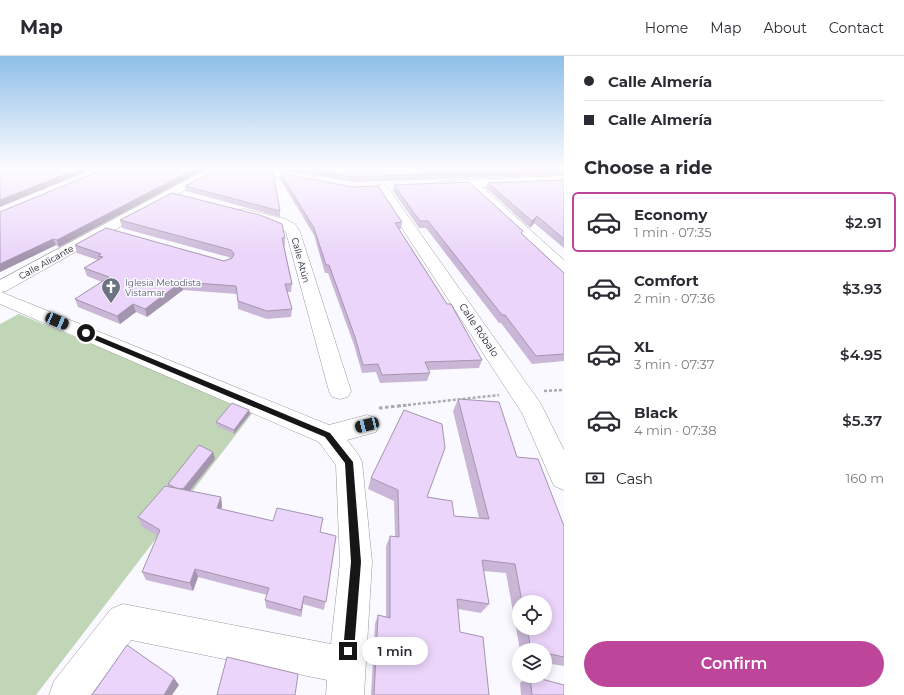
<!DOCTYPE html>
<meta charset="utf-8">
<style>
body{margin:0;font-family:Montserrat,sans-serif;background:#f2f2f3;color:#2b2b33;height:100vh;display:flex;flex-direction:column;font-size:15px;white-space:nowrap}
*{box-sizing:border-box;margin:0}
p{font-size:13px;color:#7c7c81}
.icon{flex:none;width:22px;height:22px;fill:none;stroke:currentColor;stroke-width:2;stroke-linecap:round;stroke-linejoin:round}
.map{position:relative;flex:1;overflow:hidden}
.side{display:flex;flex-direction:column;background:#fff;width:340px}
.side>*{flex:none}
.top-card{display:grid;align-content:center;height:88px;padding:0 20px;background:#fff}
.buttons{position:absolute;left:512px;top:539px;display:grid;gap:8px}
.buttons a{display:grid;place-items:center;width:40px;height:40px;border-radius:50%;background:#fff;box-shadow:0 2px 10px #0003;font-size:20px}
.end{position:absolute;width:18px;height:18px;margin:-9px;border:5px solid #161618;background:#fff;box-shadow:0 0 0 2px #fff}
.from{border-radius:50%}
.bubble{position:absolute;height:28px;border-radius:14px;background:#fff;box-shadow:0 2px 10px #0003;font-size:13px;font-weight:600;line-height:28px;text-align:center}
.car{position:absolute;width:12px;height:24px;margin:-12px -6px;border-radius:5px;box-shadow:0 0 3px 1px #0007;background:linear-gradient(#222 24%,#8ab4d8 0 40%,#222 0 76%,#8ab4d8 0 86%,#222 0)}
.top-card b{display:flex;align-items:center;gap:14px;height:38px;font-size:15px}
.top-card b+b{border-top:1px solid #e1e1e2}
.top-card i{width:10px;height:10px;background:#2b2b33}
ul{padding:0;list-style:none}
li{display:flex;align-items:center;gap:12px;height:60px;margin:0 8px 6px;padding:0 12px;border:2px solid transparent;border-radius:6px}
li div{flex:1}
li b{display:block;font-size:15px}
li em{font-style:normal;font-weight:600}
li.current{border-color:#bd459a}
li>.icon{width:36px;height:36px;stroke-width:1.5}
h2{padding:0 20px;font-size:18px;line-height:48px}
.pay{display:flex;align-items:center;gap:10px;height:44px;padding:0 20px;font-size:15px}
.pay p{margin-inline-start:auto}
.action{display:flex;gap:8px;margin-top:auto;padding:8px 20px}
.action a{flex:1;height:46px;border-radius:24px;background:#bd459a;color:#fff;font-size:16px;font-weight:600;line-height:46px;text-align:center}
header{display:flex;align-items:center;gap:24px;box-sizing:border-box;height:56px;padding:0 20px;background:#fff;border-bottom:1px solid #e1e1e2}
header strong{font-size:19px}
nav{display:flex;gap:22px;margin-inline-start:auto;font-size:14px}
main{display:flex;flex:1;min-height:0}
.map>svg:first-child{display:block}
</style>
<header>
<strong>Map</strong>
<nav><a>Home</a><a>Map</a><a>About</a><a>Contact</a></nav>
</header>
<main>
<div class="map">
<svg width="564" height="639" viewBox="0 0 564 639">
<rect width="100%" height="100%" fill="#faf9ff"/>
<path fill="#c0d6b7" d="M19 258 254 355 36 639H0V268Z"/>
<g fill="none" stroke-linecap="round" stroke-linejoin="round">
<defs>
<g id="minor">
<path d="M211 111H225L223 113 6 235 1 236 329 369 367 359 376 362 379 369 376 376 347 384 358 398 362 406 372 506 364 639H326L327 624 131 584 91 639H49L54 625 111 553 123 548 331 588 340 506 336 409 319 386 0 248V224Z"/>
<path d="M237 111H258L310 120 314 121 316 124 314 127 310 128 243 114 239 113Z"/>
<path d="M564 120V128L482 131 564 204V218L558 217 469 132 441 133 437 132 435 129 437 126 441 125Z"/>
<path d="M382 128 386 129 541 348 564 394V434L554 430 522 357 376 132 378 129Z"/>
<path d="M244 153 285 163 295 168 300 176 351 335 348 341 340 343 332 341 329 335 286 176 275 169 239 160 237 157 239 154Z"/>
</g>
</defs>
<use href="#minor" stroke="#99999e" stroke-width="1"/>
<g stroke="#ababaf" stroke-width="2.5" stroke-dasharray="3 2" stroke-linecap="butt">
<path d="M544 335 564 334"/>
<path d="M398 350 499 339"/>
</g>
<path stroke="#ababaf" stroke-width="3" stroke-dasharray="3.5 2.5" stroke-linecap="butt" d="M379 352 408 349"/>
<use href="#minor" fill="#fff" fill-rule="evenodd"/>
</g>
<g fill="#cab7d7" fill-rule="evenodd">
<path d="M109 111H209L59 191 56 189 0 216V156Z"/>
<path d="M273 111H564V119L352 126 274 112Z"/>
<path d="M280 117 402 166 401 173H399L482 304 479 312 428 314 430 317 427 325 380 327 376 316 362 317 354 289 328 217H325L314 179 280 123Z"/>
<path d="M564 124V192L534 167 530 172 486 132 488 127Z"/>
<path d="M394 129 522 178 564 217V305L532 308 501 267H499L426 172H419L393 135Z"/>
<path d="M185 130 280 155V161L186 135Z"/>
<path d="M120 164 285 182V190H284L292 228 291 236H287L292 253 291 261 267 263 238 253 237 238 183 234 147 261 136 256 120 268 78 251 75 243 102 226 87 220 84 212 98 204 77 197 75 189 224 205 232 202 122 172Z"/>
<path d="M458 343 517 401 564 470V610L545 607V594H520L506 517 483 515 489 548 481 557 458 553 460 576 489 639H371L375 568 378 559 386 561V490L390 480H395L394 445 368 433 371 422 454 460 479 462 453 355ZM519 546H545V572H519Z"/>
<path d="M250 358 234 378 217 370 216 366Z"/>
<path d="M213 396 215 403 190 435 221 441 222 450 221 453 273 465 323 462 320 476 336 480 324 554 303 548 301 561 266 552 265 544 267 539 198 521 193 535 146 524 142 516 158 480 142 471 138 461 169 430 168 428Z"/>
<path d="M530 620 564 639H521L520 627Z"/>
</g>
<g fill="#a495af">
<path d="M83 111H98L0 151V144Z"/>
<path d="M198 111H209L59 191 57 184Z"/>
<path d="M537 160 534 167 530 172 532 165Z"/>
<path d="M53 183 56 189 0 216V208Z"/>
<path d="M181 226 183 234 147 261 145 253Z"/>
<path d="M133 248 136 256 120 268 117 260Z"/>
<path d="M249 354 250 358 234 378V374Z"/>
<path d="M213 396 215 403 184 442 182 435Z"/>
<path d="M221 441 222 450 219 461 217 452Z"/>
<path d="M195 513 198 521 193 535 190 527Z"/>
<path d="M304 540 303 548 301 561V554Z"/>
<path d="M174 622 179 629 172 639H164Z"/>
</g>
<g fill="#ebd5fa" stroke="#a495af">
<path d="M5 111H83L0 144V112Z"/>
<path d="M109 111H198L57 184 53 183 0 208V156Z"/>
<path d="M220 111H246L273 116 280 155 185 130Z"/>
<path d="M295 111H564V113L353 121Z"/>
<path d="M280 117 352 131 378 130 402 166 395 167 447 248H451L482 304 425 306 430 317 382 319 378 308 363 309 355 281 329 209H326L314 172Z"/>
<path d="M564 124V183L537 160 532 165 488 127Z"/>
<path d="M469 126 523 175 521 177 564 217V298L536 300 505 259H502L428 165H420L394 129Z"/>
<path d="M172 137 260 159 282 168 285 182H282L292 228H285L292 253 267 255 238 245 236 230 181 226 145 253 133 248 117 260 75 243 109 221 84 212 103 201 98 200 101 198 75 189 106 172 224 205 232 202 234 198 231 194 120 164Z"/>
<path d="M458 343 499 346 517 401 538 403 564 470V601L545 597V594H531L527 572H545V546H522L515 508 482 504 489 548 457 543 460 576 483 581 489 639H374L378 559 390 562V480L399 481 398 434 371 422 404 354 442 368 445 392 427 441 452 445 454 460 489 463Z"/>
<path d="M232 347 249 354 234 374 216 366Z"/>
<path d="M199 389 213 396 183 433 176 432 168 428Z"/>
<path d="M165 430 221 441 217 452 273 465 277 452 323 462 320 476 336 480 326 546 304 540 301 554 265 544 269 532 195 513 190 527 142 516 160 474 138 461Z"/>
<path d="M127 589 174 622 164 639H92Z"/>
<path d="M227 601 298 618 295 639H217Z"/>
<path d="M530 620 564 629V639H532Z"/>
</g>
<linearGradient id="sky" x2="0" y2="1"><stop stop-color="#8ebfe8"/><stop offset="0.56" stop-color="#fdfcff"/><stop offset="1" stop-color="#fdfcff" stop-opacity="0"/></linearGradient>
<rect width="564" height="200" fill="url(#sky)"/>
<path fill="#161618" d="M83 276H88L330 377 353 406 361 506 354 595 352 599 348 600 345 599 343 595 351 506 345 407 325 381 83 279Z"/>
<defs>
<symbol id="church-pin" viewBox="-11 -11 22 30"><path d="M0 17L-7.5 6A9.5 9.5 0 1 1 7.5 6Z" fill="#6b7280" stroke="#faf9ff"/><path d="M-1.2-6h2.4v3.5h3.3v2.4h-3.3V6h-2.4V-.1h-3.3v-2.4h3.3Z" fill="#fff"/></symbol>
</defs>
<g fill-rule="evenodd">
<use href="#church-pin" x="100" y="220" width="22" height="30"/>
</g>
<g text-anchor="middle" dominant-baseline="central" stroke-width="3" stroke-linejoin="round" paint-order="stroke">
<g font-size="9" fill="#161618" stroke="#faf9ff">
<text transform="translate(301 204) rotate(75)">Calle Atún</text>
<text transform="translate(46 206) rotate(-29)">Calle Alicante</text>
</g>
<g font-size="9" fill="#5b616d" stroke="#faf9ff" text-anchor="start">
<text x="125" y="226">Iglesia Metodista<tspan x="125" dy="10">Vistamar</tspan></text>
</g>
<g font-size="10" fill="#161618" stroke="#faf9ff">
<text transform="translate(479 274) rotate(56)">Calle Róbalo</text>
</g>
</g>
</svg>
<div class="buttons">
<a><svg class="icon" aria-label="locate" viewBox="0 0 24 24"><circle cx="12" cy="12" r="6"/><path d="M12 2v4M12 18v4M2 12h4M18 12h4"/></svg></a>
<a><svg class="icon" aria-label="layers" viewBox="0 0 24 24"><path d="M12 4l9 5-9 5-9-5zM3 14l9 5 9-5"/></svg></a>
</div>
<i class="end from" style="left:86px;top:277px"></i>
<i class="end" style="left:348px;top:595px"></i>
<div class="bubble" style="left:362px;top:581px;width:66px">1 min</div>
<i class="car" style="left:57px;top:265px;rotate:113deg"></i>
<i class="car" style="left:367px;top:369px;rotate:256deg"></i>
</div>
<section class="side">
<div class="top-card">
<b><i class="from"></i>Calle Almería</b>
<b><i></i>Calle Almería</b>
</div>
<h2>Choose a ride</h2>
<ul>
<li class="current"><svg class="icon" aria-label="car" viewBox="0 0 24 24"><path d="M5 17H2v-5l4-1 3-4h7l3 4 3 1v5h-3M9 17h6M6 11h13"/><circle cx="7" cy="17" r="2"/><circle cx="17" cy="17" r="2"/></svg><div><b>Economy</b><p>1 min · 07:35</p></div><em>$2.91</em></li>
<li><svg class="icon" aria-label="car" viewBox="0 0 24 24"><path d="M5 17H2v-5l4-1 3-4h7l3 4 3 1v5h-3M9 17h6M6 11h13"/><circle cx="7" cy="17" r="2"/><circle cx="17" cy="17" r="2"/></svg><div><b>Comfort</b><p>2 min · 07:36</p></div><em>$3.93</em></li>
<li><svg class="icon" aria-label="car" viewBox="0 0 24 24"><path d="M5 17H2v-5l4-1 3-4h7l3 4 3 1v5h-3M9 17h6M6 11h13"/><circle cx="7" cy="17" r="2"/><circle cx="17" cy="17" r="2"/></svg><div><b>XL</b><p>3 min · 07:37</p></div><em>$4.95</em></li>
<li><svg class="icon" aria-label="car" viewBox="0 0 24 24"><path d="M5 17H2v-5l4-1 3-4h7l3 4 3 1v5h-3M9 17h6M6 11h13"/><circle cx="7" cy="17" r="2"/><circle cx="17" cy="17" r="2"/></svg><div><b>Black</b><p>4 min · 07:38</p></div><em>$5.37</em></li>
</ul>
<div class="pay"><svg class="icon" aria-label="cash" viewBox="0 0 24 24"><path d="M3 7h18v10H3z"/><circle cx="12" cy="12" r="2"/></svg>Cash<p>160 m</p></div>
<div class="action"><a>Confirm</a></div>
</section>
</main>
